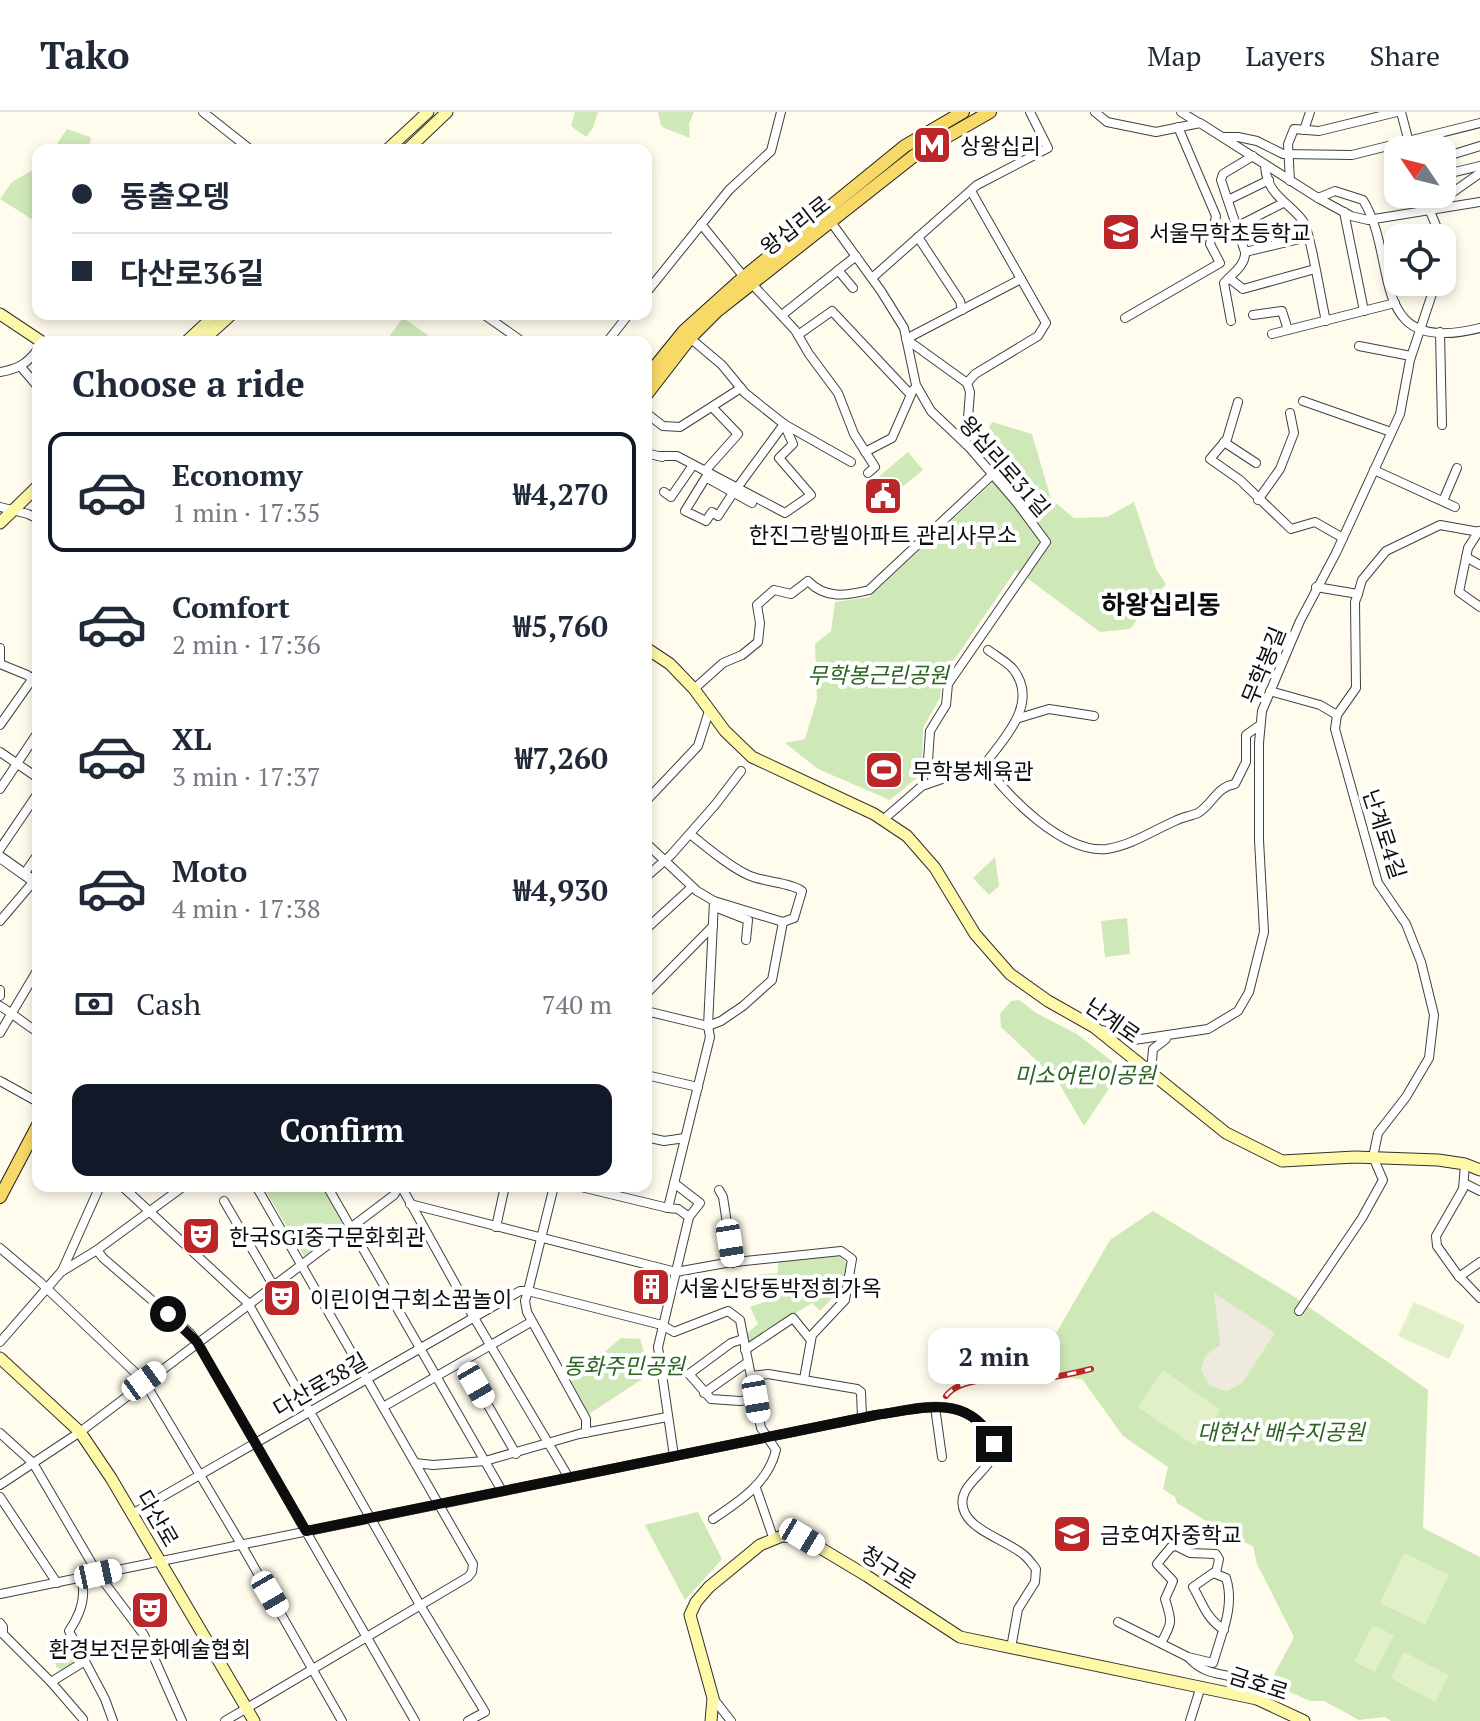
<!DOCTYPE html>
<meta charset="utf-8">
<style>
body{margin:0;font-family:"PT Serif","Noto Sans KR",serif;background:#f2f2f3;color:#1f2937;height:100vh;display:flex;flex-direction:column;font-size:30px;white-space:nowrap}
*{box-sizing:border-box;margin:0}
p{font-size:26px;color:#747a83}
.icon{flex:none;width:44px;height:44px;fill:none;stroke:currentColor;stroke-width:2;stroke-linecap:round;stroke-linejoin:round}
.map{position:relative;flex:1;overflow:hidden}
.details{position:absolute;left:32px;top:224px;width:620px;height:856px;display:flex;flex-direction:column;background:#fff;border-radius:16px;box-shadow:0 4px 12px #0003}
.details>*{flex:none}
.banner{position:absolute;left:32px;top:32px;width:620px;height:176px;border-radius:16px;box-shadow:0 4px 12px #0003;display:grid;align-content:center;height:176px;padding:0 40px;background:#fff}
.needle{width:52px;rotate:305deg}
.tools{position:absolute;left:1384px;top:24px;display:grid;gap:16px}
.tools a{display:grid;place-items:center;width:72px;height:72px;border-radius:16px;background:#fff;box-shadow:0 4px 12px #0003;font-size:40px}
.end{position:absolute;width:36px;height:36px;margin:-18px;border:10px solid #0d0d0d;background:#fff;box-shadow:0 0 0 4px #fff}
.from{border-radius:50%}
.bubble{position:absolute;height:56px;border-radius:16px;background:#fff;box-shadow:0 4px 12px #0003;font-size:26px;font-weight:700;line-height:56px;text-align:center}
.car{position:absolute;width:24px;height:48px;margin:-24px -12px;border-radius:10px;box-shadow:0 0 6px 2px #0007;background:linear-gradient(#fff 24%,#345 0 40%,#fff 0 76%,#345 0 86%,#fff 0)}
.banner b{display:flex;align-items:center;gap:28px;height:76px;font-size:30px}
.banner b+b{border-top:2px solid #e0e1e3}
.banner i{width:20px;height:20px;background:#1f2937}
ul{padding:0;list-style:none}
li{display:flex;align-items:center;gap:24px;height:120px;margin:0 16px 12px;padding:0 24px;border:4px solid transparent;border-radius:16px}
li div{flex:1}
li b{display:block;font-size:30px}
li em{font-style:normal;font-weight:700}
li.current{border-color:#111827}
li>.icon{width:72px;height:72px;stroke-width:1.5}
h2{padding:0 40px;font-size:36px;line-height:96px}
.pay{display:flex;align-items:center;gap:20px;height:88px;padding:0 40px;font-size:30px}
.pay p{margin-inline-start:auto}
.primary-button{display:flex;gap:16px;margin-top:auto;padding:16px 40px}
.primary-button a{flex:1;height:92px;border-radius:16px;background:#111827;color:#fff;font-size:32px;font-weight:700;line-height:92px;text-align:center}
header{display:flex;align-items:center;gap:48px;box-sizing:border-box;height:112px;padding:0 40px;background:#fff;border-bottom:2px solid #e0e1e3}
header strong{font-size:38px}
nav{display:flex;gap:44px;margin-inline-start:auto;font-size:28px}
.map>svg:first-child{display:block}
</style>
<header>
<strong>Tako</strong>
<nav><a>Map</a><a>Layers</a><a>Share</a></nav>
</header>
<div class="map">
<svg width="1480" height="1609" viewBox="0 0 1480 1609">
<rect width="100%" height="100%" fill="#fffced"/>
<g fill="#cfe8b8">
<path d="M575 0H598L593 16 586 25 571 14Z"/>
<path d="M658 0H694L689 12 690 26 664 16 661 13Z"/>
<path d="M67 17 90 25 91 28 86 38H53Z"/>
<path d="M38 55V111L0 87 12 70Z"/>
<path d="M403 206 428 223 424 230H394L388 226Z"/>
<path d="M992 310 1032 322 1051 387 1074 406 1107 405 1134 390 1156 457 1166 472 1130 517 1100 520 1016 458 943 564 940 586 923 616 922 657 918 665 890 688 818 657 785 631 805 627 817 587 815 532 831 519 835 490 869 485 992 371 999 352 989 316Z"/>
<path d="M908 340 923 358 892 383 885 375 875 382 868 374Z"/>
<path d="M995 745 999 774 989 783 973 766Z"/>
<path d="M1127 806 1130 842 1105 845 1101 809Z"/>
<path d="M1019 888 1038 902 1077 922 1122 957 1084 1014 1057 968 1001 915 1000 902 1011 889Z"/>
<path d="M263 1074H324L346 1112 304 1144Z"/>
<path d="M1153 1099 1293 1184 1428 1278 1423 1416 1480 1445V1609H1391L1385 1605 1359 1608 1324 1589H1310L1281 1576 1268 1574 1294 1525 1257 1452 1253 1434 1234 1426 1177 1391 1175 1385 1163 1377 1168 1355 1123 1324 1082 1267 1032 1263 1110 1128Z"/>
<path d="M839 1143 847 1152 841 1185 836 1182 820 1199 812 1191 748 1231 746 1222 758 1212 750 1195 775 1186 772 1171H753L752 1163 778 1161V1150Z"/>
<path d="M621 1226 640 1227 650 1262 589 1302 571 1269Z"/>
<path d="M698 1400 722 1447 685 1488 645 1413Z"/>
<path d="M73 1531 83 1549 66 1559 57 1556 52 1545Z"/>
</g>
<g fill="#e1f0c9">
<path d="M1414 1190 1465 1213 1449 1247 1398 1224Z"/>
<path d="M1163 1258 1221 1298 1195 1334 1138 1295Z"/>
<path d="M1404 1441 1449 1463 1425 1513 1380 1491Z"/>
<path d="M1373 1513 1394 1523 1375 1560 1354 1550Z"/>
<path d="M1404 1540 1449 1563 1435 1590 1391 1566Z"/>
</g>
<path fill="#eeeadd" d="M1214 1181 1275 1221 1242 1271 1227 1279 1210 1274 1201 1258 1205 1244 1220 1233Z"/>
<g fill="none" stroke-linecap="round" stroke-linejoin="round">
<defs>
<g id="minor">
<path d="M203 0 251 38"/>
<path d="M1095 0 1107 10 1156 20 1200 11 1318 86 1351 104 1368 108 1480 90"/>
<path d="M1181 0 1199 11"/>
<path d="M1401 0 1411 38"/>
<path d="M1304 18 1310 0"/>
<path d="M1224 25H1238L1257 29 1283 42 1352 43 1480 11"/>
<path d="M1442 50 1454 42 1480 34"/>
<path d="M1265 53C1266 83 1289 90 1303 109 1310 118 1322 193 1326 209"/>
<path d="M1442 63 1480 54"/>
<path d="M1290 69 1288 32 1294 17 1319 19 1397 0"/>
<path d="M1423 82C1428 98 1436 109 1440 126"/>
<path d="M1318 86 1335 79 1363 88C1400 148 1365 245 1480 216"/>
<path d="M1228 88 1269 68"/>
<path d="M1432 95 1480 61"/>
<path d="M1344 100 1364 199"/>
<path d="M831 110 881 179 904 216 916 273 931 299 969 335 1017 391 1046 430 948 572 946 593 930 619 928 649 933 669"/>
<path d="M701 112 744 165"/>
<path d="M1238 114 1283 91"/>
<path d="M918 125 960 189 962 198"/>
<path d="M1245 140 1308 125"/>
<path d="M838 158 853 176"/>
<path d="M872 166 977 73 1048 36 1030 0"/>
<path d="M1229 166 1243 177 1315 157"/>
<path d="M752 172 795 218 809 242 838 281 854 322 875 355 868 361"/>
<path d="M646 181 729 78 771 39 781 0"/>
<path d="M483 202 523 230"/>
<path d="M782 203 856 144"/>
<path d="M1253 203 1282 199 1288 218"/>
<path d="M1125 206 1220 151 1210 132 1216 104 1178 15"/>
<path d="M1231 209 1224 171C1232 162 1246 153 1245 140L1221 68 1223 62 1253 44"/>
<path d="M1440 220 1442 313"/>
<path d="M1272 222 1395 191"/>
<path d="M798 223 832 199 910 282"/>
<path d="M690 226 722 253 745 281 784 312 851 350"/>
<path d="M607 230 629 202"/>
<path d="M1359 234 1411 244"/>
<path d="M21 255 38 275"/>
<path d="M0 260C18 257 27 252 38 237"/>
<path d="M967 271 975 262 1038 224 1046 211 971 79"/>
<path d="M967 271 906 227 1021 167"/>
<path d="M1303 289 1391 320"/>
<path d="M1238 290 1227 327 1210 347 1240 368 1291 417 1315 410 1343 426"/>
<path d="M646 301 663 314 680 315 741 276"/>
<path d="M1224 330 1256 351"/>
<path d="M966 332 970 280 967 271"/>
<path d="M865 340 892 326 913 278"/>
<path d="M646 341 662 345"/>
<path d="M658 344H677L785 401 811 383 779 346 793 332 784 312"/>
<path d="M1374 358 1455 395"/>
<path d="M705 359 738 322 712 295"/>
<path d="M706 365 685 399 706 409 712 400 718 404 733 381"/>
<path d="M707 366 752 391"/>
<path d="M737 376 784 312"/>
<path d="M664 380 671 385 691 356"/>
<path d="M1258 388 1280 357 1294 321 1290 301"/>
<path d="M1443 389 1457 356"/>
<path d="M0 395 28 402 38 407"/>
<path d="M1479 419 1468 436 1459 480 1480 495"/>
<path d="M1466 445 1480 453"/>
<path d="M1358 482 1362 468 1386 439 1440 413 1479 420"/>
<path d="M0 536V549"/>
<path d="M0 552 27 563 38 571"/>
<path d="M694 577 723 551 742 543 758 530 760 511 757 493 774 478 791 482 808 469C825 487 846 484 869 478L993 362"/>
<path d="M1270 579 1320 593 1337 603"/>
<path d="M1019 606 1049 597 1094 604"/>
<path d="M0 613 38 559"/>
<path d="M0 640 38 666"/>
<path d="M985 652C1006 684 1064 742 1107 737 1132 733 1152 719 1175 709 1182 705 1191 704 1198 701 1213 692 1216 675 1235 672L1246 650V623L1260 613"/>
<path d="M985 652C1004 626 1040 591 1013 557 1007 550 996 544 988 538"/>
<path d="M0 677 38 620"/>
<path d="M646 689 698 634 709 599"/>
<path d="M884 707 922 674 985 652"/>
<path d="M646 731 697 779 714 789 783 810 794 806 802 779C793 771 762 770 748 763 727 753 708 736 690 722"/>
<path d="M0 737 38 681"/>
<path d="M24 762 38 742"/>
<path d="M646 765 671 743 715 693 741 659"/>
<path d="M720 797 748 808 746 828"/>
<path d="M0 809 34 769"/>
<path d="M646 817 692 775"/>
<path d="M0 878V884"/>
<path d="M646 882 713 814"/>
<path d="M0 894C14 902 24 912 38 920"/>
<path d="M646 899 708 914 721 909 743 894 772 868 783 810"/>
<path d="M1101 918 1123 923 1134 928 1208 917 1238 899 1249 880 1264 820 1259 728V631L1262 599 1300 509 1336 441 1400 302 1410 248 1436 170"/>
<path d="M0 921 38 857"/>
<path d="M1151 960 1153 937 1166 927"/>
<path d="M646 963 698 975"/>
<path d="M0 969 38 990"/>
<path d="M646 1025 664 1029 685 1026"/>
<path d="M1465 1052 1463 1077 1436 1124 1437 1134 1457 1162 1480 1186"/>
<path d="M1464 1071 1480 1079"/>
<path d="M122 1074 248 1191 420 1493 485 1600 468 1609"/>
<path d="M327 1074 502 1379"/>
<path d="M401 1074 473 1204 569 1366"/>
<path d="M554 1074 528 1179 662 1213 674 1220 728 1199 740 1208 761 1316 776 1338C768 1371 740 1389 713 1407"/>
<path d="M577 1074 668 1096"/>
<path d="M719 1078 723 1085 733 1151"/>
<path d="M224 1089 273 1173"/>
<path d="M410 1092 676 1160 726 1151 841 1139 852 1147 845 1188 812 1223 804 1267"/>
<path d="M689 1105 678 1097 668 1096 710 925 708 914 714 789"/>
<path d="M496 1115 505 1074"/>
<path d="M0 1136 39 1169 144 1269 241 1432 342 1609"/>
<path d="M97 1138 103 1146 190 1221 197 1230 415 1609"/>
<path d="M62 1159 100 1074"/>
<path d="M1459 1165 1480 1150"/>
<path d="M1299 1199 1362 1106 1383 1068 1373 1045 1378 1021 1406 985 1429 946 1434 903 1421 850 1406 812 1378 771 1335 617 1337 603 1356 576 1355 490 1358 482 1316 475"/>
<path d="M743 1227 731 1231 689 1262 711 1287 740 1289 756 1287"/>
<path d="M0 1230 61 1160 97 1138 184 1074"/>
<path d="M745 1238 793 1206 810 1227"/>
<path d="M463 1250 516 1342"/>
<path d="M751 1264 768 1262 857 1277 861 1280 862 1306"/>
<path d="M704 1281 748 1250"/>
<path d="M383 1295 531 1210"/>
<path d="M935 1295 942 1345"/>
<path d="M0 1321 33 1351 98 1462 144 1523 182 1609"/>
<path d="M674 1344 658 1235 689 1105 700 1091 674 1071"/>
<path d="M415 1351 433 1353 485 1349 579 1322 667 1305"/>
<path d="M0 1373 80 1320 394 1083 399 1074"/>
<path d="M756 1376 774 1428"/>
<path d="M0 1385 57 1471"/>
<path d="M132 1402 520 1179H528L525 1189 527 1200 586 1307V1321"/>
<path d="M81 1466C87 1485 80 1503 69 1519L105 1587 113 1609"/>
<path d="M0 1482 876 1303C914 1298 956 1282 985 1316 991 1324 997 1334 993 1344 985 1363 953 1376 965 1401 973 1419 1009 1430 1024 1443 1029 1447 1032 1452 1036 1457L1035 1470 1018 1497 1011 1536"/>
<path d="M1118 1510 1188 1545 1213 1551 1222 1522C1228 1505 1232 1484 1226 1466L1213 1461 1193 1475C1203 1492 1206 1506 1224 1518"/>
<path d="M0 1511 3 1515V1522L51 1570 83 1607"/>
<path d="M1161 1531C1173 1510 1172 1509 1165 1487L1173 1469 1157 1452 1171 1435 1176 1434 1190 1441 1216 1442 1219 1447 1216 1461"/>
<path d="M1190 1547C1215 1573 1239 1551 1257 1587"/>
<path d="M51 1570 85 1549"/>
<path d="M713 1586 731 1609"/>
<path d="M225 1609 468 1465 472 1460 473 1452 256 1074"/>
<path d="M1190 1609 1201 1574"/>
</g>
<path id="tertiary" d="M0 745 38 772"/>
<g id="secondary">
<path d="M387 38 428 0"/>
<path d="M407 38 447 0"/>
<path d="M0 202 42 230"/>
<path d="M186 230 216 202"/>
<path d="M201 230 232 202"/>
<path d="M0 411 38 374"/>
<path d="M646 536 670 552 694 577 725 619 752 645 874 702 907 724 935 756 975 822 1010 862 1048 889 1094 915 1226 1021 1282 1049 1355 1045 1438 1048 1465 1052 1480 1058"/>
<path d="M0 1246 80 1320 111 1366 254 1609"/>
<path d="M711 1609 713 1586 690 1503 696 1490 709 1475 760 1433 782 1424 802 1425 867 1464 960 1525 1257 1587 1304 1609"/>
</g>
<g id="primary">
<path d="M646 266 684 219 744 165 905 34 963 0"/>
<path d="M646 283 690 226 717 199 915 43 990 0"/>
<path d="M0 1085 38 1013"/>
</g>
</defs>
<use href="#minor" stroke="#404040" stroke-width="10"/>
<use href="#tertiary" stroke="#404040" stroke-width="12"/>
<use href="#secondary" stroke="#2f2f2f" stroke-width="13"/>
<use href="#primary" stroke="#1e1e1e" stroke-width="14"/>
<use href="#minor" stroke="#fff" stroke-width="8"/>
<use href="#tertiary" stroke="#fff" stroke-width="10"/>
<use href="#secondary" stroke="#fef8a9" stroke-width="11"/>
<use href="#primary" stroke="#f6d966" stroke-width="12"/>
<defs>
<path id="rail" d="M946 1284C964 1260 1025 1269 1054 1265 1066 1263 1079 1260 1091 1257"/>
</defs>
<use href="#rail" stroke="#bb2728" stroke-width="6"/>
<use href="#rail" stroke="#fff" stroke-width="3" stroke-dasharray="9" stroke-linecap="butt"/>
</g>
<g fill="none" stroke-linecap="round" stroke-linejoin="round">
<path stroke="#0d0d0d" stroke-width="10" d="M168 1202 197 1230 306 1419 876 1303C921 1297 970 1279 994 1332"/>
</g>
<defs>
<symbol id="metro-square" viewBox="-11 -11 22 22"><rect x="-9" y="-9" width="18" height="18" rx="4" fill="#bb2728" stroke="#fff"/><path d="M-5.5 5V-5H-3L0 0L3-5H5.5V5H3V-.5L0 4L-3-.5V5Z" fill="#fff"/></symbol>
<symbol id="school-square" viewBox="-11 -11 22 22"><rect x="-9" y="-9" width="18" height="18" rx="4" fill="#bb2728" stroke="#fff"/><path d="M0-5L7-2L0 1L-7-2ZM-4 1L0 2.5L4 1V4Q0 6-4 4Z" fill="#fff"/></symbol>
<symbol id="civic-square" viewBox="-11 -11 22 22"><rect x="-9" y="-9" width="18" height="18" rx="4" fill="#bb2728" stroke="#fff"/><path d="M-.6-6.5H3V-4.5H.6V-3L4-1V1h2V6H-6V1h2V-1L-.6-3ZM-1.2 2.5V6h2.4V2.5Z" fill="#fff"/></symbol>
<symbol id="stadium-square" viewBox="-11 -11 22 22"><rect x="-9" y="-9" width="18" height="18" rx="4" fill="#bb2728" stroke="#fff"/><path d="M0-5a6.5 5 0 1 0 0 10a6.5 5 0 1 0 0-10ZM-3.5-1.8h7v3.6h-7Z" fill="#fff"/></symbol>
<symbol id="theatre-square" viewBox="-11 -11 22 22"><rect x="-9" y="-9" width="18" height="18" rx="4" fill="#bb2728" stroke="#fff"/><path d="M-5-5.5Q0-4 5-5.5V0Q5 5 0 6Q-5 5-5 0ZM-3.3-2.5H-1v1.5H-3.3ZM1-2.5H3.3v1.5H1ZM-2.8 1Q0 5.5 2.8 1Z" fill="#fff"/></symbol>
<symbol id="building-square" viewBox="-11 -11 22 22"><rect x="-9" y="-9" width="18" height="18" rx="4" fill="#bb2728" stroke="#fff"/><path d="M-4-6H4V6H1V3H-1V6H-4ZM-2.5-4.3h1.7v1.8h-1.7ZM.8-4.3h1.7v1.8H.8ZM-2.5-1h1.7V.8h-1.7ZM.8-1h1.7V.8H.8Z" fill="#fff"/></symbol>
</defs>
<g fill-rule="evenodd">
<use href="#metro-square" x="910" y="11" width="44" height="44"/>
<use href="#school-square" x="1099" y="98" width="44" height="44"/>
<use href="#civic-square" x="861" y="362" width="44" height="44"/>
<use href="#stadium-square" x="862" y="636" width="44" height="44"/>
<use href="#theatre-square" x="179" y="1102" width="44" height="44"/>
<use href="#building-square" x="629" y="1153" width="44" height="44"/>
<use href="#theatre-square" x="260" y="1164" width="44" height="44"/>
<use href="#school-square" x="1050" y="1400" width="44" height="44"/>
<use href="#theatre-square" x="128" y="1476" width="44" height="44"/>
</g>
<g text-anchor="middle" dominant-baseline="central" stroke-width="8" stroke-linejoin="round" paint-order="stroke">
<g font-size="22" fill="#0d0d0d" stroke="#fff" text-anchor="start">
<text x="960" y="33">상왕십리</text>
<text x="1149" y="120">서울무학초등학교</text>
<text x="883" y="422" text-anchor="middle">한진그랑빌아파트 관리사무소</text>
<text x="912" y="658">무학봉체육관</text>
<text x="229" y="1124">한국SGI중구문화회관</text>
<text x="679" y="1175">서울신당동박정희가옥</text>
<text x="310" y="1186">이린이연구회소꿉놀이</text>
<text x="1100" y="1422">금호여자중학교</text>
<text x="150" y="1536" text-anchor="middle">환경보전문화예술협회</text>
</g>
<g font-size="22" fill="#0d0d0d" stroke="#fff">
<text transform="translate(795 113) rotate(-38)">왕십리로</text>
<text transform="translate(1005 354) rotate(49)">왕십리로31길</text>
<text transform="translate(1263 553) rotate(-68)">무학봉길</text>
<text transform="translate(1385 722) rotate(72)">난계로4길</text>
<text transform="translate(1113 908) rotate(35)">난계로</text>
<text transform="translate(320 1272) rotate(-30)">다산로38길</text>
<text transform="translate(158 1406) rotate(60)">다산로</text>
<text transform="translate(889 1455) rotate(32)">청구로</text>
<text transform="translate(1259 1571) rotate(18)">금호로</text>
</g>
<g font-size="22" font-style="italic" fill="#2a641e" stroke="#fff">
<text x="878" y="562">무학봉근린공원</text>
<text x="1085" y="962">미소어린이공원</text>
<text x="624" y="1253">동화주민공원</text>
<text x="1281" y="1319">대현산 배수지공원</text>
</g>
<g font-size="26" font-weight="bold" fill="#0d0d0d" stroke="#fff">
<text x="1161" y="492">하왕십리동</text>
</g>
</g>
</svg>
<div class="tools">
<a><svg class="needle" viewBox="-14 -14 28 28"><path d="M0-13l5 13h-10z" fill="#e53935"/><path d="M0 13l5-13h-10z" fill="#747a83"/></svg></a>
<a><svg class="icon" aria-label="locate" viewBox="0 0 24 24"><circle cx="12" cy="12" r="6"/><path d="M12 2v4M12 18v4M2 12h4M18 12h4"/></svg></a>
</div>
<i class="end from" style="left:168px;top:1202px"></i>
<i class="end" style="left:994px;top:1332px"></i>
<div class="bubble" style="left:928px;top:1216px;width:132px">2 min</div>
<i class="car" style="left:730px;top:1131px;rotate:171deg"></i>
<i class="car" style="left:144px;top:1269px;rotate:54deg"></i>
<i class="car" style="left:476px;top:1273px;rotate:150deg"></i>
<i class="car" style="left:756px;top:1287px;rotate:170deg"></i>
<i class="car" style="left:802px;top:1425px;rotate:121deg"></i>
<i class="car" style="left:98px;top:1462px;rotate:78deg"></i>
<i class="car" style="left:270px;top:1482px;rotate:150deg"></i>
<div class="banner">
<b><i class="from"></i>동출오뎅</b>
<b><i></i>다산로36길</b>
</div>
<section class="details">
<h2>Choose a ride</h2>
<ul>
<li class="current"><svg class="icon" aria-label="car" viewBox="0 0 24 24"><path d="M5 17H2v-5l4-1 3-4h7l3 4 3 1v5h-3M9 17h6M6 11h13"/><circle cx="7" cy="17" r="2"/><circle cx="17" cy="17" r="2"/></svg><div><b>Economy</b><p>1 min · 17:35</p></div><em>₩4,270</em></li>
<li><svg class="icon" aria-label="car" viewBox="0 0 24 24"><path d="M5 17H2v-5l4-1 3-4h7l3 4 3 1v5h-3M9 17h6M6 11h13"/><circle cx="7" cy="17" r="2"/><circle cx="17" cy="17" r="2"/></svg><div><b>Comfort</b><p>2 min · 17:36</p></div><em>₩5,760</em></li>
<li><svg class="icon" aria-label="car" viewBox="0 0 24 24"><path d="M5 17H2v-5l4-1 3-4h7l3 4 3 1v5h-3M9 17h6M6 11h13"/><circle cx="7" cy="17" r="2"/><circle cx="17" cy="17" r="2"/></svg><div><b>XL</b><p>3 min · 17:37</p></div><em>₩7,260</em></li>
<li><svg class="icon" aria-label="car" viewBox="0 0 24 24"><path d="M5 17H2v-5l4-1 3-4h7l3 4 3 1v5h-3M9 17h6M6 11h13"/><circle cx="7" cy="17" r="2"/><circle cx="17" cy="17" r="2"/></svg><div><b>Moto</b><p>4 min · 17:38</p></div><em>₩4,930</em></li>
</ul>
<div class="pay"><svg class="icon" aria-label="cash" viewBox="0 0 24 24"><path d="M3 7h18v10H3z"/><circle cx="12" cy="12" r="2"/></svg>Cash<p>740 m</p></div>
<div class="primary-button"><a>Confirm</a></div>
</section>
</div>
